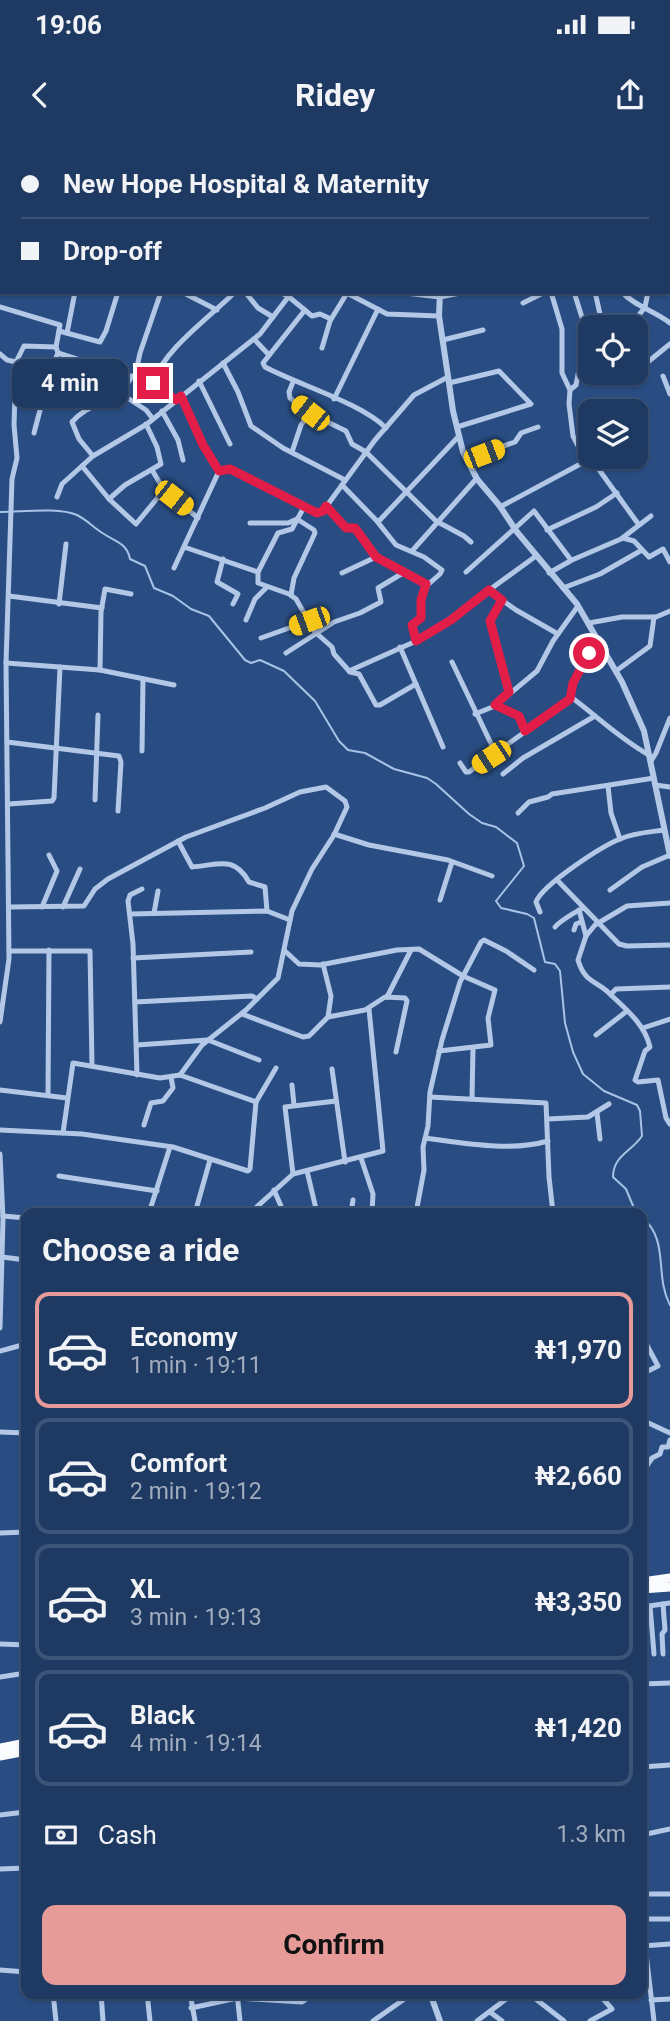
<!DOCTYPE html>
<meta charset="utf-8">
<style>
body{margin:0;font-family:Roboto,sans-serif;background:#2c456b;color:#f1f3f6;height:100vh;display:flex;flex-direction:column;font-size:26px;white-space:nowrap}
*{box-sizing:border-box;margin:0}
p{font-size:23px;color:#a1adbe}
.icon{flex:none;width:38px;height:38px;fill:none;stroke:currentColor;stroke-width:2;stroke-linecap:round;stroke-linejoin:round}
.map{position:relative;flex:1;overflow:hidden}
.panel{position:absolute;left:21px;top:1068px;width:626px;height:791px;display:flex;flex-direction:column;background:#1f3a62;border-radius:14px;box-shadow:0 2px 5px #0004,0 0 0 2px #3c5477}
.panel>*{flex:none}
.top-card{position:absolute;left:0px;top:0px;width:670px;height:154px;box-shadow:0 2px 5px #0004,0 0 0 2px #3c5477;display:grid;align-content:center;height:154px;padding:0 21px;background:#1f3a62}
.fabs{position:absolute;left:578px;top:175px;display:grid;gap:14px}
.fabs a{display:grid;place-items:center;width:70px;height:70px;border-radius:14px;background:#1f3a62;box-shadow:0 2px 5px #0004,0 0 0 2px #3c5477;font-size:35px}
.end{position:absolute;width:32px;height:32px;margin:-16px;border:9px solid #e11d48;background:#fff;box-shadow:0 0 0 4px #fff}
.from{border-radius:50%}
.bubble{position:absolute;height:49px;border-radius:14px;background:#1f3a62;box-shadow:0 2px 5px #0004,0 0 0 2px #3c5477;font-size:23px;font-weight:700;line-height:49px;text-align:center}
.car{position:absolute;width:21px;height:42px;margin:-21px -10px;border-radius:9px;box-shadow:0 0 5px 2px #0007;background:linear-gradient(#f5c518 24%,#345 0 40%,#f5c518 0 76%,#345 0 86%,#f5c518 0)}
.top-card b{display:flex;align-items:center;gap:24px;height:66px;font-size:26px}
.top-card b+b{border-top:2px solid #3c5477}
.top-card i{width:18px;height:18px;background:#f1f3f6}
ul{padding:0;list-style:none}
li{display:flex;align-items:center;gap:21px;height:116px;margin:0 14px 10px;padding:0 7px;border:4px solid #3c5477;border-radius:14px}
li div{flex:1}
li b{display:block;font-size:26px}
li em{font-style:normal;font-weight:700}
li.selected{border-color:#e69b98}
li>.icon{width:63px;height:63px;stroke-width:1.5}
h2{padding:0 21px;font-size:32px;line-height:84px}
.pay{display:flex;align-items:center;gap:18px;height:77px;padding:0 21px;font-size:26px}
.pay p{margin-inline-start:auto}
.cta{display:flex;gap:14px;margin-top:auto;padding:14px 21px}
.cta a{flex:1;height:80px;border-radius:14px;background:#e69b98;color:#111;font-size:28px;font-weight:700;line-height:80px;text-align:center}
.status{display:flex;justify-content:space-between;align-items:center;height:49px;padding:0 35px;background:#1f3a62;direction:ltr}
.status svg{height:19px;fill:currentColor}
header{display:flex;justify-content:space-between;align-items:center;height:91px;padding:0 21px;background:#1f3a62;font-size:32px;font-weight:700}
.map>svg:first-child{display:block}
</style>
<div class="status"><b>19:06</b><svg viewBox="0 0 49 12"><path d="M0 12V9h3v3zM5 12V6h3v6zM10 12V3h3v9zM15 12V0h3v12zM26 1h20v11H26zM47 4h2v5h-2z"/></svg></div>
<header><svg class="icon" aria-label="back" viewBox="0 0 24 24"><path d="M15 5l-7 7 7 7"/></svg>Ridey<svg class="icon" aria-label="share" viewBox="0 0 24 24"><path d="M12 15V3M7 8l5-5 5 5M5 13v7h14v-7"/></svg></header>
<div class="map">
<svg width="670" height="1881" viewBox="0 0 670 1881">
<rect width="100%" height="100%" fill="#294d83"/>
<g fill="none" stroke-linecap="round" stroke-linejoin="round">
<g stroke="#a7c3e7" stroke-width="2">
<path d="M0 372C22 372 58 367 77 375 87 380 94 388 104 394 116 402 127 403 130 419L145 426 154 448 173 456 191 469 209 476 245 520 251 523 260 520 284 531 315 561 339 601 348 610 365 613 394 629 427 638 436 644 469 674 482 683 496 687 517 703 524 726 496 761 501 768 527 774 534 778 545 822 555 824 560 831 565 883 573 912 583 934 604 951 637 965 640 971 642 996C631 1012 613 1016 613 1037L626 1049 636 1073"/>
<path d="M642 1077C670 1101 654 1135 670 1165"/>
</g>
<g stroke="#b3c8e7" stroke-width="5">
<path d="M69 0 72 2"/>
<path d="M586 0V2"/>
<path d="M639 0 640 2"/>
<path d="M76 2V0"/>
<path d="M139 2 140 0"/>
<path d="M212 2 213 0"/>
<path d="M335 2V0"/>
<path d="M374 2 375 0"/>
<path d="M419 2 420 0"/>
<path d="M531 2V0"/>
<path d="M668 44H670"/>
<path d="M668 79 670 83"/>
<path d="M0 82H2"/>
<path d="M668 132 670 133"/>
<path d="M0 147 2 130"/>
<path d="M182 152 217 170"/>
<path d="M245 152 258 168 273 177"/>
<path d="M280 152 289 157 312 176 320 174 331 179"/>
<path d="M345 152 387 174 439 176"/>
<path d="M396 152 440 157 465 152"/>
<path d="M551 152 562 189V233L570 250 569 264 573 296 586 321"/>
<path d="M574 152 590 203"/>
<path d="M595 152 600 174 605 180"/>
<path d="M622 152C634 166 655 171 670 183"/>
<path d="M523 163 545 152"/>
<path d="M0 167 60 185 56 207 58 213 50 232 34 293"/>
<path d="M305 170 263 223 265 227C299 245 361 263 386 288"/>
<path d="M630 187 645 167 648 152"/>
<path d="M59 191 100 202 106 191 118 152"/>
<path d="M67 193 75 152"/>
<path d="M254 199 269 215"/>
<path d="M443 200 483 190"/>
<path d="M322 208 330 181 347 153"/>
<path d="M58 213 157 245 176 260"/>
<path d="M0 214 7 220 16 222 24 206 56 207"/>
<path d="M223 223 238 252 251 286 283 308 345 340"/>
<path d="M638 230 670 204"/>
<path d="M50 232 63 240 104 247 111 257"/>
<path d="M663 236 670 254"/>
<path d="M135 237 140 213 161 152"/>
<path d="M199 241 230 304"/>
<path d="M293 242 289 252 290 258 311 274 346 291 352 304 366 312 436 381 464 396 471 402"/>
<path d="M153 243C164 209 210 177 235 152"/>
<path d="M449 243 499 231 531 264 457 287"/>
<path d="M570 250 576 245 581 219 590 207"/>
<path d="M120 253 146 270 153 279"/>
<path d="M181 256 203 305 217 329H230L317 373 323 371 375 300 414 255 448 237"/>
<path d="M334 259 378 169"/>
<path d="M162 271 178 300 183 320"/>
<path d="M292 312 301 285 310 273"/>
<path d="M93 316 79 299 72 282C90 261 120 261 132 236"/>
<path d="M466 319 515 302 521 293 538 287"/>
<path d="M82 326 109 359 136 384 164 350"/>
<path d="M152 330 164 350 198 378"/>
<path d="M342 345 376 380 396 405 424 417 442 430 440 434 423 449 421 478 412 485 417 501"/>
<path d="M57 357 62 344 93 316 147 284 260 194 292 152"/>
<path d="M109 359 125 345 161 324 157 307 146 284"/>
<path d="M326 366 346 388H355L376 417 426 444"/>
<path d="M304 367 292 389 278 393 258 432V443L289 454 296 459 315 492 332 507 334 514 350 532 359 534 376 565H380L416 544"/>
<path d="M500 367 586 321 592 320 639 385"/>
<path d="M378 382 459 296"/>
<path d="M250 383H288L297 379 314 390 315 393 294 438 291 455"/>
<path d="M547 390 596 367 617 353"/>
<path d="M623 398 634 401 649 417 663 409 670 422"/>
<path d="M184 407 258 432"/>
<path d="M412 411 477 338"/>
<path d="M223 419 217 442 238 454 233 464"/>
<path d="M174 428 219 331"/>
<path d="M466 432 534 371 571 420"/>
<path d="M342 433 376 417"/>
<path d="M549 433 572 420 621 399 651 376"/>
<path d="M563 448 600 434 642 410"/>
<path d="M489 451 516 470 558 494"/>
<path d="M9 456 102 468"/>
<path d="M502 460 490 481 509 552"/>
<path d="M59 464 66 404"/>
<path d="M246 480 255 459 267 447"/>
<path d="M589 483 622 477H656L670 471"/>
<path d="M261 498 309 481"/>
<path d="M400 507 443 607"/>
<path d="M286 513 334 482 360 473 381 462 378 448 403 433"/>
<path d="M452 522 496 614"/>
<path d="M6 523 100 530 174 545"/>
<path d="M100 530 101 472 105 449 131 454"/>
<path d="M349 531 423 498 536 416"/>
<path d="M616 531 650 506 654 477"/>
<path d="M571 557C598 577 620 599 649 615"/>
<path d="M495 566 519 576 525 591"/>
<path d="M475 574 495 566 537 531 553 501 578 466"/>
<path d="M7 602 119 616 121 622 118 671"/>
<path d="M142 611 143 539"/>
<path d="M651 621 656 613 670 578"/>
<path d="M460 623 466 632H469L568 561 581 526 600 501"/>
<path d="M503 634 523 618 595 576"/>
<path d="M655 645 670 647"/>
<path d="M608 646 611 673 620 699"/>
<path d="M95 660 98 575"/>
<path d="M9 664 52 661 54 658 60 527"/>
<path d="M518 673 529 662 548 657 552 654 654 638"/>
<path d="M334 694 369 705 448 720 492 736"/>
<path d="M178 701 192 727C218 725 234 715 249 742L265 747 267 771"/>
<path d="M557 740 619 804 627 806 670 805"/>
<path d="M610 750 642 727 670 715"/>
<path d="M440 760 452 722"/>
<path d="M670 763 627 766 595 785 586 796 578 820C585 844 597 840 611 855 627 870 645 885 650 907L645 911 635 940 638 942 658 940 666 978 670 984"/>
<path d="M10 767 84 766 95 749 108 739 186 697 265 668 300 652 326 647 345 661 347 667 334 695 312 729 292 771 278 838 246 870 202 905 180 935"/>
<path d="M42 767 57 731 49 715"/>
<path d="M63 767 80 729"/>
<path d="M579 770 586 796"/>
<path d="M540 772 536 762C542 745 602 706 620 699 633 693 650 692 664 690"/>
<path d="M154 773 158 751"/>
<path d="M130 774 267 771 290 780"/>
<path d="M555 787C559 782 576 771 584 768"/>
<path d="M574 790 576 784 581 782"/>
<path d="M9 811H90L92 926"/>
<path d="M285 811 299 824 320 825 397 810 419 809 463 836 495 850 488 878 491 905 439 911"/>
<path d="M133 818 251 812"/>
<path d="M323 824 331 856 328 877"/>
<path d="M611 854 616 849 670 847"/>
<path d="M387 857 411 810"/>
<path d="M135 862 252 856 257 859"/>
<path d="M242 874 303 897 309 896 328 877 365 870 385 857 405 858 407 861 396 912"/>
<path d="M0 882 9 819 6 523 12 339 17 318 14 285 16 222"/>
<path d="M643 888 670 879"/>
<path d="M596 895 627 871"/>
<path d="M137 905 208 900 259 920"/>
<path d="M332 929 345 1022"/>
<path d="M137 935 133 804 128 761 130 755 142 749"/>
<path d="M292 945 294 965"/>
<path d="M0 950 67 958"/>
<path d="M48 955 49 810"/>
<path d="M430 957 546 963 549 1037 553 1073"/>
<path d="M472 959 473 908"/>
<path d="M597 973 600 999"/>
<path d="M548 979 588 977 609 964"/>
<path d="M144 985 151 963 163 961 173 948 171 937"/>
<path d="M0 990 82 994 173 1007 248 1031 250 1029 256 962 276 928"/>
<path d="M63 993 73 923 160 938 180 935 256 962"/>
<path d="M425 998C464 1003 510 1012 548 1001"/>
<path d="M0 1014 3 1079 0 1188"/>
<path d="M361 1018 373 1054 372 1073"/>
<path d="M307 1031 317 1073"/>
<path d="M293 1034 285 967 336 961"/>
<path d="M59 1036 157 1051"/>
<path d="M274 1050 284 1073"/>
<path d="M149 1073 170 1007"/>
<path d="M195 1073 210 1020"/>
<path d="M250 1073 293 1034 383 1011 369 869"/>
<path d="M351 1073 353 1060"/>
<path d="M416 1073 424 1030 423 1007 428 986 430 952 442 900 460 842 481 802 484 800 506 811 534 830"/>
<path d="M3 1076 26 1078"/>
<path d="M2 1117 26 1120"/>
<path d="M642 1196 658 1226 642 1234"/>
<path d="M0 1211 26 1204"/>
<path d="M642 1280 670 1293"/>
<path d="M0 1292 26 1293"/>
<path d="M642 1333 652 1318 660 1314 662 1307H668L670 1300"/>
<path d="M0 1393 26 1392"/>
<path d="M663 1464 665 1490 662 1494 663 1514"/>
<path d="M650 1466 654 1514"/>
<path d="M642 1467 670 1463"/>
<path d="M642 1483 646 1515"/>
<path d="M0 1504 26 1505"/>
<path d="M0 1537 26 1533"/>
<path d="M642 1544 670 1543"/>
<path d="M642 1627 670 1625"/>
<path d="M0 1675 25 1672"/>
<path d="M642 1695 670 1689"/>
<path d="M0 1729 26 1728"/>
<path d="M642 1754H670"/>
<path d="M642 1779 654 1881"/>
<path d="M642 1779H670"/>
<path d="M642 1806 670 1804"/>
<path d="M0 1830 26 1832"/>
<path d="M53 1853 56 1881"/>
<path d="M101 1853 103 1881"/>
<path d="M147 1853 150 1881"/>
<path d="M190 1853 195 1881"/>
<path d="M237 1853 240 1881"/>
<path d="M528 1853 564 1881"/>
<path d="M613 1853V1854"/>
<path d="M651 1860 670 1859"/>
<path d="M191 1868 237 1858 302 1862 305 1860V1853"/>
<path d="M490 1872 502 1881"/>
<path d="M373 1881 413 1853"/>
<path d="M477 1881 514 1853"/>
<path d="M590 1881 612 1869 598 1853"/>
</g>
<g stroke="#b3c8e7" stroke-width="6">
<path d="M453 2V0"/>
<path d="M440 152 439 176 449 243 453 271 463 312 477 339 499 365 517 392 577 464 622 542 644 591 670 716"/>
<path d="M430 1853 440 1881"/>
</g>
<g stroke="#fafbfe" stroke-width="9">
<path d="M642 1442 670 1438"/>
<path d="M642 1449 670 1447"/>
<path d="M0 1608 26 1603"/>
<path d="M0 1616 26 1611"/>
</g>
</g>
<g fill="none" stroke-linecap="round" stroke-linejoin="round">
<path stroke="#e11d48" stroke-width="9" d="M153 243 176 260 181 256 203 305 219 331 230 329 317 373 323 371 326 366 346 388H355L376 417 426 444 421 460V478L412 485 416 501 451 480 489 450 502 460 490 481 509 552 495 565 519 576 525 591 570 559 573 543 589 513"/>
</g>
</svg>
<div class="fabs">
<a><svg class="icon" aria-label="locate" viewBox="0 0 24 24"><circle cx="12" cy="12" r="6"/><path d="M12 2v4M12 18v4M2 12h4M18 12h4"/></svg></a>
<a><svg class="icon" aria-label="layers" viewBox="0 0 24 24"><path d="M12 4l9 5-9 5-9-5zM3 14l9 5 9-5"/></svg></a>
</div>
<i class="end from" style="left:589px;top:513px"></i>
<i class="end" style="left:153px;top:243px"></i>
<div class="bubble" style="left:12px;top:219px;width:116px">4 min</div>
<i class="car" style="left:310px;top:273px;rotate:308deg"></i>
<i class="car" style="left:484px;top:314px;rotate:69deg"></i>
<i class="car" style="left:174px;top:358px;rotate:128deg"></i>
<i class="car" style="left:309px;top:481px;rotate:250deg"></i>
<i class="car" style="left:491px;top:617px;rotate:237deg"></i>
<div class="top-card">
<b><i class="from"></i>New Hope Hospital &amp; Maternity</b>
<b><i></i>Drop-off</b>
</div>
<section class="panel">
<h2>Choose a ride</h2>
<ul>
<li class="selected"><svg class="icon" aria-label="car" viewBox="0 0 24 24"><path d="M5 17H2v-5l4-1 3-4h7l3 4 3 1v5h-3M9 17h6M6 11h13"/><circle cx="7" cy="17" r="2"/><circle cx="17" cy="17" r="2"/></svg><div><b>Economy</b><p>1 min · 19:11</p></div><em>₦1,970</em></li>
<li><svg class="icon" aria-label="car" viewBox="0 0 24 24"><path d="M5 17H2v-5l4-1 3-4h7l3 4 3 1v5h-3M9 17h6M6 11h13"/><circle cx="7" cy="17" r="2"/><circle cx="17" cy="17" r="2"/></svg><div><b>Comfort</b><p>2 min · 19:12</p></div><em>₦2,660</em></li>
<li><svg class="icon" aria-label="car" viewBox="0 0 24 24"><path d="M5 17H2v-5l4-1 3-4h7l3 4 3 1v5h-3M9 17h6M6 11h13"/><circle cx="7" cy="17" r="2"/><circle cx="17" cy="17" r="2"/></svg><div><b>XL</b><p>3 min · 19:13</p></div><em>₦3,350</em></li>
<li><svg class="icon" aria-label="car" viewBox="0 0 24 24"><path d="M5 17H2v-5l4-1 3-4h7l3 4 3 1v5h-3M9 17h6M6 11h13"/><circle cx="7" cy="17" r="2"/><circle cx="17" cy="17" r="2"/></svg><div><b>Black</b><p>4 min · 19:14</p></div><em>₦1,420</em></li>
</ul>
<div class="pay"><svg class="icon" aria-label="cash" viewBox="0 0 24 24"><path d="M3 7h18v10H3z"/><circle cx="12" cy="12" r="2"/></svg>Cash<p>1.3 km</p></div>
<div class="cta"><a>Confirm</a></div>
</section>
</div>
